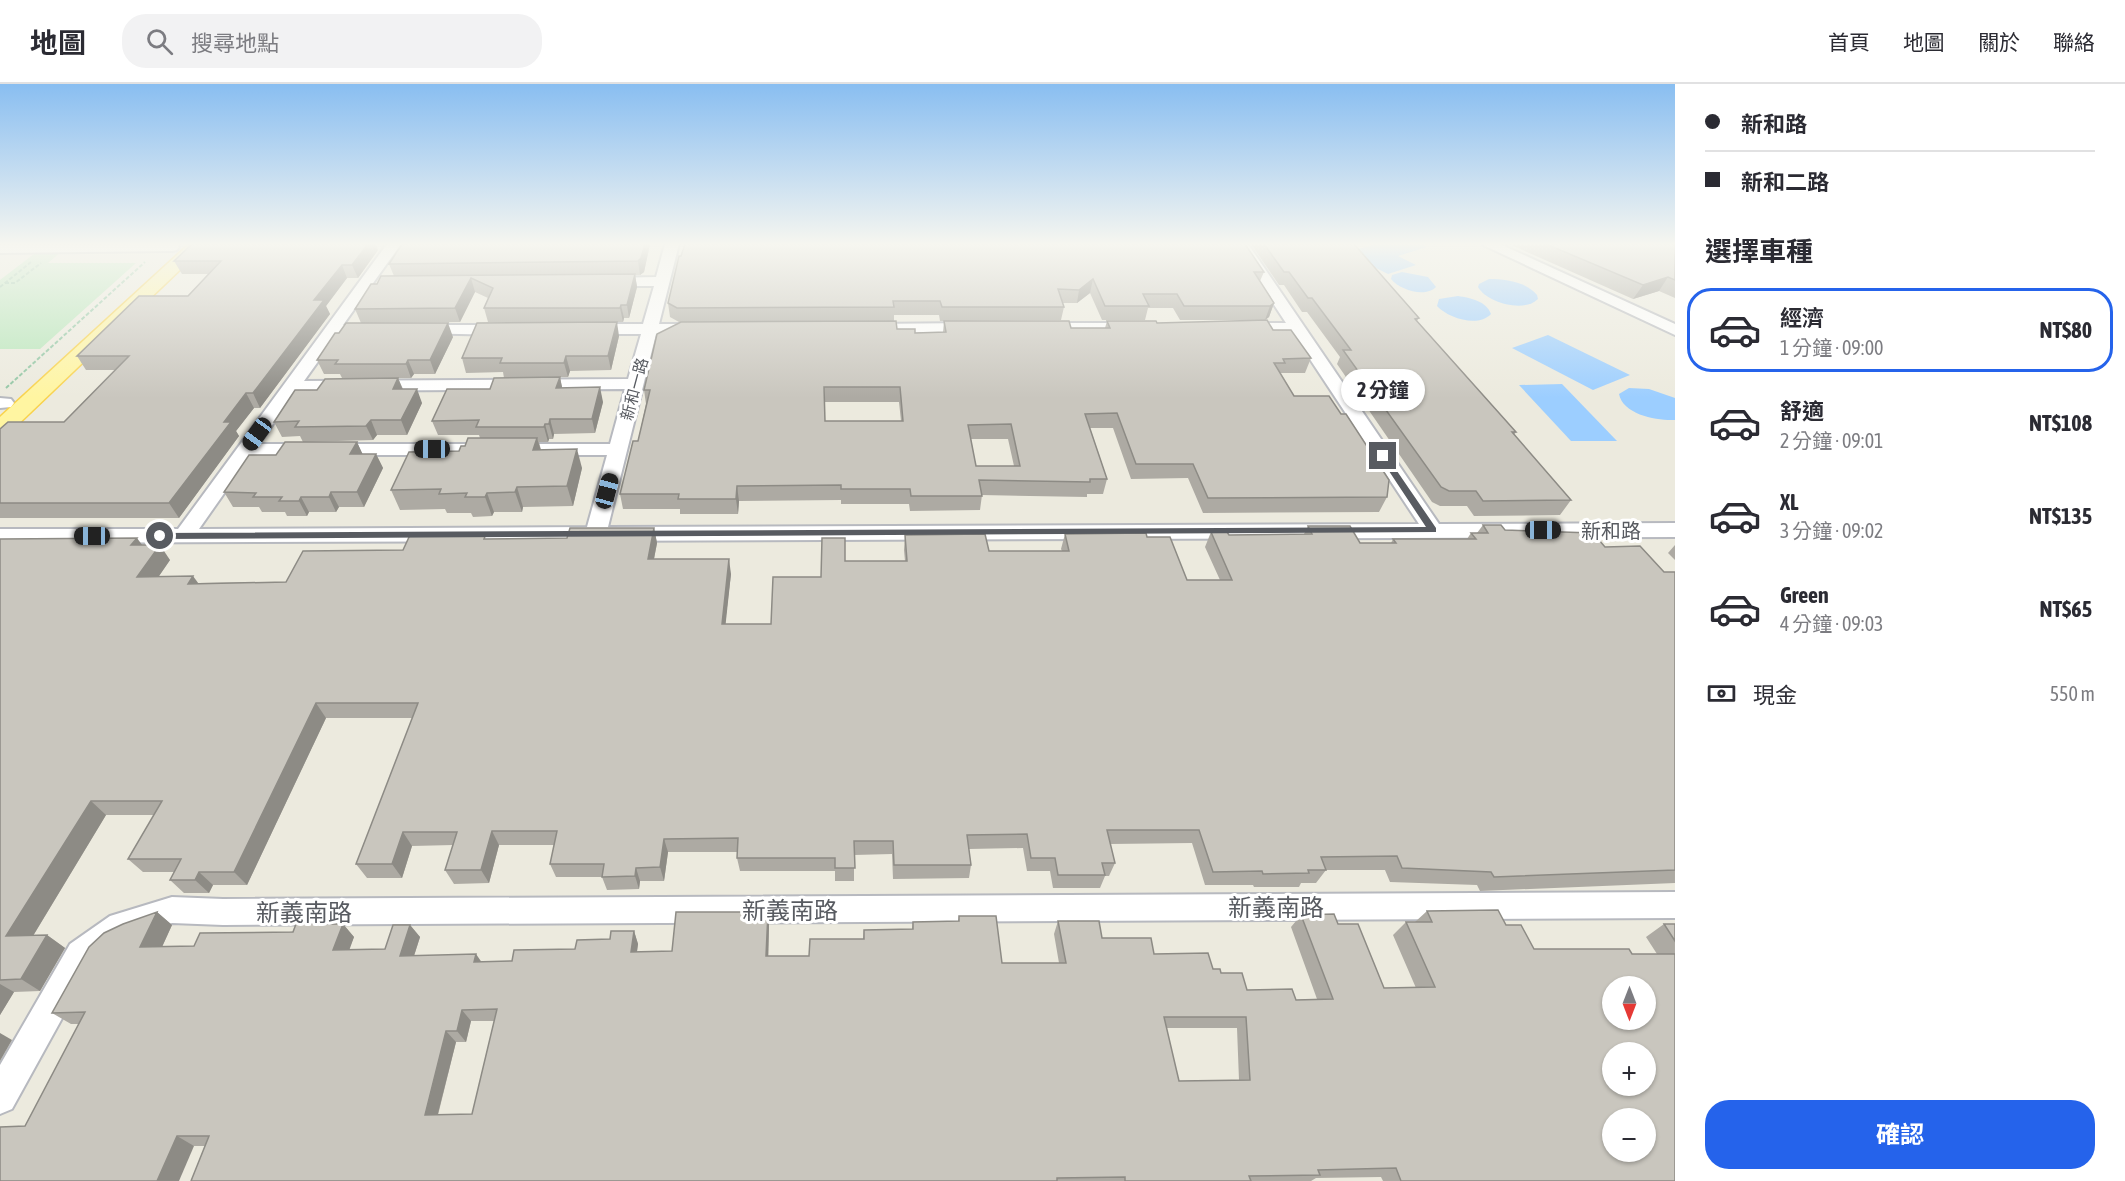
<!DOCTYPE html>
<html lang="zh-TW">
<meta charset="utf-8">
<style>
body{margin:0;font-family:"Asap Condensed","Noto Sans TC",sans-serif;background:#f2f2f3;color:#2b2b33;height:100vh;display:flex;flex-direction:column;font-size:22px;white-space:nowrap}
*{box-sizing:border-box;margin:0}
p{font-size:20px;color:#7c7c81}
.icon{flex:none;width:33px;height:33px;fill:none;stroke:currentColor;stroke-width:2;stroke-linecap:round;stroke-linejoin:round}
.map{position:relative;flex:1;overflow:hidden}
.panel{display:flex;flex-direction:column;background:#fff;width:450px}
.panel>*{flex:none}
.hud{display:grid;align-content:center;height:132px;padding:0 30px;background:#fff}
.needle{width:39px;rotate:180deg}
.buttons{position:absolute;left:1602px;top:892px;display:grid;gap:12px}
.buttons a{display:grid;place-items:center;width:54px;height:54px;border-radius:50%;background:#fff;box-shadow:0 2px 4px #0004;font-size:30px}
.end{position:absolute;width:27px;height:27px;margin:-14px;border:8px solid #585b61;background:#fff;box-shadow:0 0 0 3px #fff}
.from{border-radius:50%}
.bubble{position:absolute;height:42px;border-radius:21px;background:#fff;box-shadow:0 2px 4px #0004;font-size:20px;font-weight:700;line-height:42px;text-align:center}
.car{position:absolute;width:18px;height:36px;margin:-18px -9px;border-radius:8px;box-shadow:0 0 4px 2px #0007;background:linear-gradient(#222 24%,#8ab4d8 0 40%,#222 0 76%,#8ab4d8 0 86%,#222 0)}
.hud b{display:flex;align-items:center;gap:21px;height:57px;font-size:22px}
.hud b+b{border-top:2px solid #e1e1e2}
.hud i{width:15px;height:15px;background:#2b2b33}
ul{padding:0;list-style:none}
li{display:flex;align-items:center;gap:18px;height:84px;margin:0 12px 9px;padding:0 18px;border:3px solid transparent;border-radius:24px}
li div{flex:1}
li b{display:block;font-size:22px}
li em{font-style:normal;font-weight:700}
li.on{border-color:#2563eb}
li>.icon{width:54px;height:54px;stroke-width:1.5}
h2{padding:0 30px;font-size:27px;line-height:72px}
.pay{display:flex;align-items:center;gap:15px;height:66px;padding:0 30px;font-size:22px}
.pay p{margin-inline-start:auto}
.action{display:flex;gap:12px;margin-top:auto;padding:12px 30px}
.action a{flex:1;height:69px;border-radius:24px;background:#2563eb;color:#fff;font-size:24px;font-weight:700;line-height:69px;text-align:center}
header{display:flex;align-items:center;gap:36px;box-sizing:border-box;height:84px;padding:0 30px;background:#fff;border-bottom:2px solid #e1e1e2}
header strong{font-size:28px}
nav{display:flex;gap:33px;margin-inline-start:auto;font-size:21px}
.search{width:420px;height:54px;background:#f2f2f3;display:flex;align-items:center;gap:15px;box-sizing:border-box;padding:0 21px;border-radius:24px;color:#7c7c81;font-size:22px}
main{display:flex;flex:1;min-height:0}
.map>svg:first-child{display:block}
</style>
<header>
<strong>地圖</strong>
<div class="search"><svg class="icon" aria-label="search" viewBox="0 0 24 24"><circle cx="10" cy="10" r="6"/><path d="M15 15l6 6"/></svg>搜尋地點</div>
<nav><a>首頁</a><a>地圖</a><a>關於</a><a>聯絡</a></nav>
</header>
<main>
<div class="map">
<svg width="1675" height="1097" viewBox="0 0 1675 1097">
<rect width="100%" height="100%" fill="#eceade"/>
<path fill="#b9e6bb" d="M47 160H70L48 179H136L40 265H0V196Z"/>
<g fill="#9cceff">
<path d="M1376 160H1422L1427 163 1398 172 1416 181 1388 190 1360 176 1352 167Z"/>
<path d="M1402 188 1428 193 1436 203C1425 214 1400 206 1391 195L1392 191Z"/>
<path d="M1489 195C1506 195 1526 198 1537 211L1538 215C1524 229 1487 219 1478 203L1479 200Z"/>
<path d="M1458 212C1471 214 1486 217 1491 230 1478 244 1448 234 1437 222L1439 215Z"/>
<path d="M1548 251 1630 291 1593 306 1512 264Z"/>
<path d="M1562 300 1617 357H1571L1519 301Z"/>
<path d="M1629 304 1649 305 1675 314V336C1658 337 1623 331 1619 310Z"/>
</g>
<g fill="none" stroke-linecap="round" stroke-linejoin="round">
<defs>
<g id="minor">
<path d="M177 160 179 163 177 166 172 167 0 169V161Z"/>
<path d="M387 160H401L343 241H372L380 246 372 251H337L304 297 628 295 641 250H588L580 245 588 240H643L654 202H607L600 198 607 194 656 193 665 160H679L659 240H696L704 245 696 250H656L608 443 1419 440 1292 248 1242 249 1234 244 1242 239H1286L1234 160H1248L1439 440 1675 439V453L0 459V445H178ZM625 305 610 360H259L296 307ZM251 371H607L587 443 199 445Z"/>
<path d="M1481 160H1500L1675 240V251Z"/>
<path d="M972 239 980 244 978 247 867 250 859 245 867 240Z"/>
<path d="M1041 239H1134L1142 244 1134 249 1035 247 1033 244Z"/>
<path d="M420 241H504L512 246 504 251 414 249 412 246Z"/>
<path d="M0 314 11 315 14 319 11 323 0 324Z"/>
<path d="M1675 808V834L223 841 172 839 128 853 92 880 12 1025 0 1030V981L70 860 110 832 172 813 223 815Z"/>
</g>
<path id="major" d="M189 160H207L8 350 0 351V333Z"/>
</defs>
<use href="#minor" stroke="#b7b9bf" stroke-width="4"/>
<use href="#major" stroke="#f9d24b" stroke-width="3"/>
<g stroke="#92c6a4" stroke-width="2" stroke-dasharray="4 2" stroke-linecap="butt">
<path d="M5 199H15L41 179"/>
<path d="M0 203 31 178"/>
<path d="M6 304 145 178"/>
</g>
<use href="#minor" fill="#fff" fill-rule="evenodd"/>
<use href="#major" fill="#fff5a1" fill-rule="evenodd"/>
</g>
<g fill="#adaaa3" fill-rule="evenodd">
<path d="M402 160H650L644 188 640 191H635L637 203 629 234H624L623 238H488L484 224 488 214 475 208 460 238 361 239 355 225 377 200 394 192 389 180Z"/>
<path d="M1251 160H1354L1419 234 1417 237 1516 348 1514 351 1571 416 1560 431 1474 432 1467 422H1440L1432 418 1337 280 1340 273 1307 228H1302L1284 201H1279Z"/>
<path d="M1509 160H1675V214L1659 207 1633 215Z"/>
<path d="M378 166 358 194H347L326 222 330 230 260 324H254L236 347 239 352 179 434H0V345L64 338 115 286H86L77 272 188 212 208 190H182L174 177Z"/>
<path d="M681 172 1264 188 1260 197 1274 219 1269 233 1265 236H1180L1173 224H1148L1145 236H1102L1090 209 1077 219H1062L1064 223 1061 236 940 237 939 231H894V237L679 238 670 233 668 219Z"/>
<path d="M944 237 1071 244H1105L1107 237 1273 246 1311 274 1305 289H1281V290L1294 312 1387 413 1379 428 1203 429 1188 394 1131 395 1113 344H1090L1107 395 1103 410H1087V413L982 411 980 426 910 427 909 420H841V416L739 417 738 430H680V425H623L620 410 638 357 646 320 644 306 897 245 915 249 943 248ZM824 318H899L901 337H825ZM971 355H1008L1014 382H976Z"/>
<path d="M619 252 611 286 570 287 568 293H560L562 304 603 318 595 349 554 350 553 355H549L548 358H539L541 366 582 384 573 422 523 423 522 428H494L492 432 473 433 471 429H447L445 425 400 426 391 406 459 367 465 362 480 354 479 351H438L432 337 490 305 504 294 503 288 466 289 462 274Z"/>
<path d="M453 253 435 290H414L411 294H398L403 305 422 319 407 351H377L373 356 303 358 300 352 282 353 274 338 317 306 342 294 340 290H324L317 276Z"/>
<path d="M357 358 362 370H376L383 384 364 423H339L336 428H309L307 432H287L285 428H262L259 423H233L224 408 276 371Z"/>
<path d="M1483 441 1505 446 1605 463 1664 488H1675V799L1480 807 1477 801 1390 798 1385 786H1326L1316 799H1301L1299 803H1254L1253 801H1205L1192 759 1110 760 1115 779 1109 792H1105L1100 804H1053L1050 787H1027L1023 764 969 765 971 781 969 794 893 795 892 770 854 771V797H835V787H740L737 774 738 768H668L664 797H640L639 805 607 806 602 793H556L550 780 554 761H499L489 799 454 800 445 786 453 761 412 762 402 794H367L356 780 413 634H326L247 801H213L209 809H184L170 796 174 788H143L128 775 154 731H106L33 852 47 851 65 864 40 907 14 908 0 931V455L143 461 170 476 159 492 198 499 286 498 403 466 487 455 567 454 654 444 657 459 654 475 731 490 725 540H771L821 493 845 477H905L904 466 905 451 989 467H1062L1061 465 1065 450 1147 453 1187 496H1220L1205 463 1211 448 1229 451 1304 450 1308 442 1360 459H1391L1393 455H1467L1471 449H1477Z"/>
<path d="M1675 461V476L1668 469Z"/>
<path d="M1427 827 1506 841 1534 865 1632 870H1657L1646 853 1664 840H1675V1097H1383L1381 1093 1316 1094 1311 1097H191L205 1062H194L25 1042 79 940H71L52 929 157 828 172 841 162 863 194 862 343 840 354 853 349 865H385L410 841 420 853 414 872 481 878 512 877 575 865 610 855 634 847 638 860 637 868 672 867 768 828 769 841 768 872H809L863 855 864 846 912 845 913 838 958 837 959 832 1002 879H1059L1054 850 1058 837 1102 854 1154 870 1213 885 1221 889 1247 906 1296 916 1317 915 1291 843 1301 831 1338 840 1384 904H1416L1393 851 1406 838H1415ZM471 937H494L472 1030 438 1031 456 958H466ZM1166 944H1237L1239 996 1179 997Z"/>
</g>
<g fill="#8d8b85">
<path d="M365 160H376L378 166 358 194 352 181Z"/>
<path d="M645 160H650L644 188 640 191 638 177Z"/>
<path d="M342 181 347 194 326 222 330 230 260 324 253 309 314 216Z"/>
<path d="M635 190 637 203 629 234 627 221Z"/>
<path d="M1668 193 1659 207 1633 215 1643 201Z"/>
<path d="M471 194 475 208 460 238 455 224Z"/>
<path d="M1093 195 1090 209 1077 219 1079 206Z"/>
<path d="M1274 219 1269 233 1265 236 1270 222Z"/>
<path d="M621 221 624 234 623 238 620 224Z"/>
<path d="M617 238 619 252 611 286 608 272Z"/>
<path d="M448 239 453 253 435 290 430 276Z"/>
<path d="M566 272 570 287 568 293 564 279Z"/>
<path d="M408 276 414 290 411 294 406 280Z"/>
<path d="M560 293 563 308 556 304Z"/>
<path d="M398 294 404 309 393 305Z"/>
<path d="M600 303 603 318 595 349 592 335Z"/>
<path d="M417 305 422 319 407 351 401 336Z"/>
<path d="M246 309 254 324 236 347 239 352 179 434 169 419 224 338Z"/>
<path d="M550 335 554 350 553 355 549 340Z"/>
<path d="M371 336 377 351 373 356 366 342Z"/>
<path d="M545 340 549 355 548 358 544 343Z"/>
<path d="M537 354 543 373 533 366Z"/>
<path d="M357 358 364 373 350 370Z"/>
<path d="M577 365 582 384 573 422 567 402Z"/>
<path d="M376 370 383 384 364 423 357 408Z"/>
<path d="M737 402 739 417 738 430 736 415Z"/>
<path d="M517 403 523 423 522 428 515 408Z"/>
<path d="M331 408 339 423 336 428 329 413Z"/>
<path d="M487 409 494 428 492 432 485 413Z"/>
<path d="M301 413 309 428 307 432 299 417Z"/>
<path d="M654 444 657 459 651 490 648 475Z"/>
<path d="M137 454 148 469 131 461Z"/>
<path d="M160 461 170 476 148 508 137 493Z"/>
<path d="M729 475 731 490 724 555 722 540Z"/>
<path d="M193 492 204 507 188 500Z"/>
<path d="M316 619 326 634 247 801 234 788Z"/>
<path d="M91 717 106 731 25 865 6 852Z"/>
<path d="M492 747 499 761 489 799 481 786Z"/>
<path d="M403 748 412 762 402 794 392 780Z"/>
<path d="M664 755 668 768 664 797 660 783Z"/>
<path d="M636 784 640 797 639 805 635 792Z"/>
<path d="M199 788 213 801 209 809 195 796Z"/>
<path d="M157 828 172 841 156 876 140 863Z"/>
<path d="M768 828 769 841 768 884 766 872Z"/>
<path d="M343 840 354 853 345 878 333 866Z"/>
<path d="M410 841 420 853 410 884 400 872Z"/>
<path d="M634 847 638 860 635 880 631 868Z"/>
<path d="M47 851 65 864 40 907 21 895Z"/>
<path d="M476 870 485 883 474 878Z"/>
<path d="M0 900 14 908 0 931Z"/>
<path d="M462 926 471 937 466 958 457 947Z"/>
<path d="M446 947 456 958 435 1041 425 1031Z"/>
<path d="M0 949 12 956 0 977Z"/>
<path d="M177 1052 194 1062 179 1097H157Z"/>
</g>
<g fill="#c9c6be" stroke="#8d8b85" stroke-width="1.5" fill-rule="evenodd">
<path d="M192 160H368L352 181H342L314 216H324L253 309H246L224 338H231L169 419H0V345L8 338H64L129 272H77L139 212H188L221 177H174Z"/>
<path d="M402 160H645L641 174 638 177 389 180Z"/>
<path d="M685 160H1245L1264 188H1254L1274 219 1270 222H1184L1177 210H1143L1149 222H1105L1093 195 1079 206 1058 205 1064 223H942L940 217H893L894 223 677 224 668 219 679 172H681Z"/>
<path d="M1264 160H1354L1419 234 1415 235 1516 348H1512L1571 416 1483 417 1476 407H1449L1441 403 1343 266H1351L1312 214H1308L1289 188H1284Z"/>
<path d="M1546 160H1675V196L1668 193 1643 201Z"/>
<path d="M635 190 627 221H621L620 224H484L493 204 471 194 455 224 355 225 371 200H377L381 192Z"/>
<path d="M1267 236 1273 246H1291L1311 274 1283 275 1285 279H1274L1294 312H1329L1341 330H1346L1389 396 1387 413 1208 414 1193 380H1136L1117 329 1085 330 1107 395H1090V398L979 396 982 412H911L910 405H841V401L737 402 736 415H678L679 410H620L633 357H638L650 306H644L657 250 681 238 896 237 897 245H915V249L946 248 944 237H1069L1071 244H1110L1107 237H1156L1157 239ZM824 303H900L903 337H825ZM1011 340 1020 382H976L968 341Z"/>
<path d="M617 238 608 272H566L564 279H500L502 274H462L477 239Z"/>
<path d="M346 239H448L430 276H408L406 280H335L338 276H317L335 249H339Z"/>
<path d="M560 293 556 304 600 303 592 335H550L549 340H545L544 343H476L479 336 432 337 447 305H490L494 294Z"/>
<path d="M398 294 393 305H417L401 336H371L366 342 295 343 299 337 274 338 295 306H317L325 295Z"/>
<path d="M468 354H537L533 366 577 365 567 402 517 403 515 408 487 409 485 413H465L467 409 439 410 441 405 391 406 409 368 459 367 461 362H465Z"/>
<path d="M285 358H357L350 370H376L357 408H331L329 413H301L299 417H279L282 413H253L256 409 224 408 249 371H276Z"/>
<path d="M1483 441H1501L1505 446 1593 449 1605 463 1640 462 1664 488H1675V786L1494 793 1491 788 1402 784 1397 772 1321 773 1326 786H1308L1309 789 1263 790 1262 787 1213 788 1199 746H1107L1115 779H1102L1105 791H1058L1055 774H1031L1027 750 967 751 971 781H894L893 757H854L855 784H835V774H737L738 754 664 755 660 783 636 784 635 792 602 793 604 780H550L557 747H492L481 786H445L457 748H403L392 780H356L418 619H316L234 788H199L195 796H170L181 775H128L162 717H91L6 852 47 851 21 895 0 896V455L137 454 131 461H160L137 493 193 492 188 500 286 498 303 467 403 466 410 451 486 450 484 455 567 454 570 444H654L648 475H729L722 540H771L773 493H821L822 454H845V477H907L905 451 985 450 989 467H1069L1065 450 1146 449 1147 453H1170L1187 496H1232L1211 448H1227L1229 451 1312 450 1308 442H1350L1360 459H1396L1393 455H1476L1471 449H1488Z"/>
<path d="M1498 826 1506 841H1521L1534 865H1629L1632 870H1675V1097H1401L1396 1084 1318 1086 1320 1091 1249 1092 1251 1097H1125V1093L1057 1094V1097H191L209 1052H177L157 1097H0V1043L25 1042 85 928 52 929 89 863 104 849 123 840 157 828 140 863 194 862 200 849 293 848 296 840H343L333 866 385 865 393 841H410L400 872 476 870 474 878 512 877 514 866 575 865 577 856 610 855 611 847H634L631 868 672 867 676 828H768L766 872H809L810 855H864V846L913 845V838L959 837V832H996L1002 879H1066L1058 837H1099L1102 854H1151L1154 870 1208 869 1213 885H1220L1221 889H1242L1247 906 1292 905 1296 916 1333 915 1301 831 1334 830 1338 840H1358L1384 904 1435 903 1406 838H1432L1427 827ZM1612 903H1646V936H1612ZM497 925 472 1030 425 1031 446 947H457L462 926ZM1164 933H1246L1250 996 1179 997ZM1612 969H1646V1002H1612ZM1612 1035H1646V1068H1612Z"/>
<path d="M1664 840H1675V857Z"/>
</g>
<linearGradient id="sky" x2="0" y2="1"><stop stop-color="#89bef1"/><stop offset="0.51" stop-color="#f6f6f0"/><stop offset="1" stop-color="#f6f6f0" stop-opacity="0"/></linearGradient>
<rect width="1675" height="314" fill="url(#sky)"/>
<path fill="#585b61" d="M1381 371H1386L1436 444V448L160 455 156 452 160 449 1426 443 1379 372Z"/>
<g text-anchor="middle" dominant-baseline="central" stroke-width="6" stroke-linejoin="round" paint-order="stroke">
<g font-size="16" fill="#585b61" stroke="#fff">
<text transform="translate(634 305) rotate(-75)">新和一路</text>
</g>
<g font-size="20" fill="#585b61" stroke="#fff">
<text x="1611" y="446">新和路</text>
</g>
<g font-size="24" fill="#585b61" stroke="#fff">
<text x="1276" y="823">新義南路</text>
<text x="790" y="826">新義南路</text>
<text x="304" y="828">新義南路</text>
</g>
</g>
</svg>
<div class="buttons">
<a><svg class="needle" viewBox="-14 -14 28 28"><path d="M0-13l5 13h-10z" fill="#e53935"/><path d="M0 13l5-13h-10z" fill="#7c7c81"/></svg></a>
<a>+</a>
<a>−</a>
</div>
<i class="end from" style="left:160px;top:452px"></i>
<i class="end" style="left:1383px;top:372px"></i>
<div class="bubble" style="left:1341px;top:285px;width:84px">2 分鐘</div>
<i class="car" style="left:257px;top:350px;rotate:216deg"></i>
<i class="car" style="left:432px;top:365px;rotate:270deg"></i>
<i class="car" style="left:607px;top:407px;rotate:15deg"></i>
<i class="car" style="left:1543px;top:446px;rotate:90deg"></i>
<i class="car" style="left:92px;top:452px;rotate:270deg"></i>
</div>
<section class="panel">
<div class="hud">
<b><i class="from"></i>新和路</b>
<b><i></i>新和二路</b>
</div>
<h2>選擇車種</h2>
<ul>
<li class="on"><svg class="icon" aria-label="car" viewBox="0 0 24 24"><path d="M5 17H2v-5l4-1 3-4h7l3 4 3 1v5h-3M9 17h6M6 11h13"/><circle cx="7" cy="17" r="2"/><circle cx="17" cy="17" r="2"/></svg><div><b>經濟</b><p>1 分鐘 · 09:00</p></div><em>NT$80</em></li>
<li><svg class="icon" aria-label="car" viewBox="0 0 24 24"><path d="M5 17H2v-5l4-1 3-4h7l3 4 3 1v5h-3M9 17h6M6 11h13"/><circle cx="7" cy="17" r="2"/><circle cx="17" cy="17" r="2"/></svg><div><b>舒適</b><p>2 分鐘 · 09:01</p></div><em>NT$108</em></li>
<li><svg class="icon" aria-label="car" viewBox="0 0 24 24"><path d="M5 17H2v-5l4-1 3-4h7l3 4 3 1v5h-3M9 17h6M6 11h13"/><circle cx="7" cy="17" r="2"/><circle cx="17" cy="17" r="2"/></svg><div><b>XL</b><p>3 分鐘 · 09:02</p></div><em>NT$135</em></li>
<li><svg class="icon" aria-label="car" viewBox="0 0 24 24"><path d="M5 17H2v-5l4-1 3-4h7l3 4 3 1v5h-3M9 17h6M6 11h13"/><circle cx="7" cy="17" r="2"/><circle cx="17" cy="17" r="2"/></svg><div><b>Green</b><p>4 分鐘 · 09:03</p></div><em>NT$65</em></li>
</ul>
<div class="pay"><svg class="icon" aria-label="cash" viewBox="0 0 24 24"><path d="M3 7h18v10H3z"/><circle cx="12" cy="12" r="2"/></svg>現金<p>550 m</p></div>
<div class="action"><a>確認</a></div>
</section>
</main>
